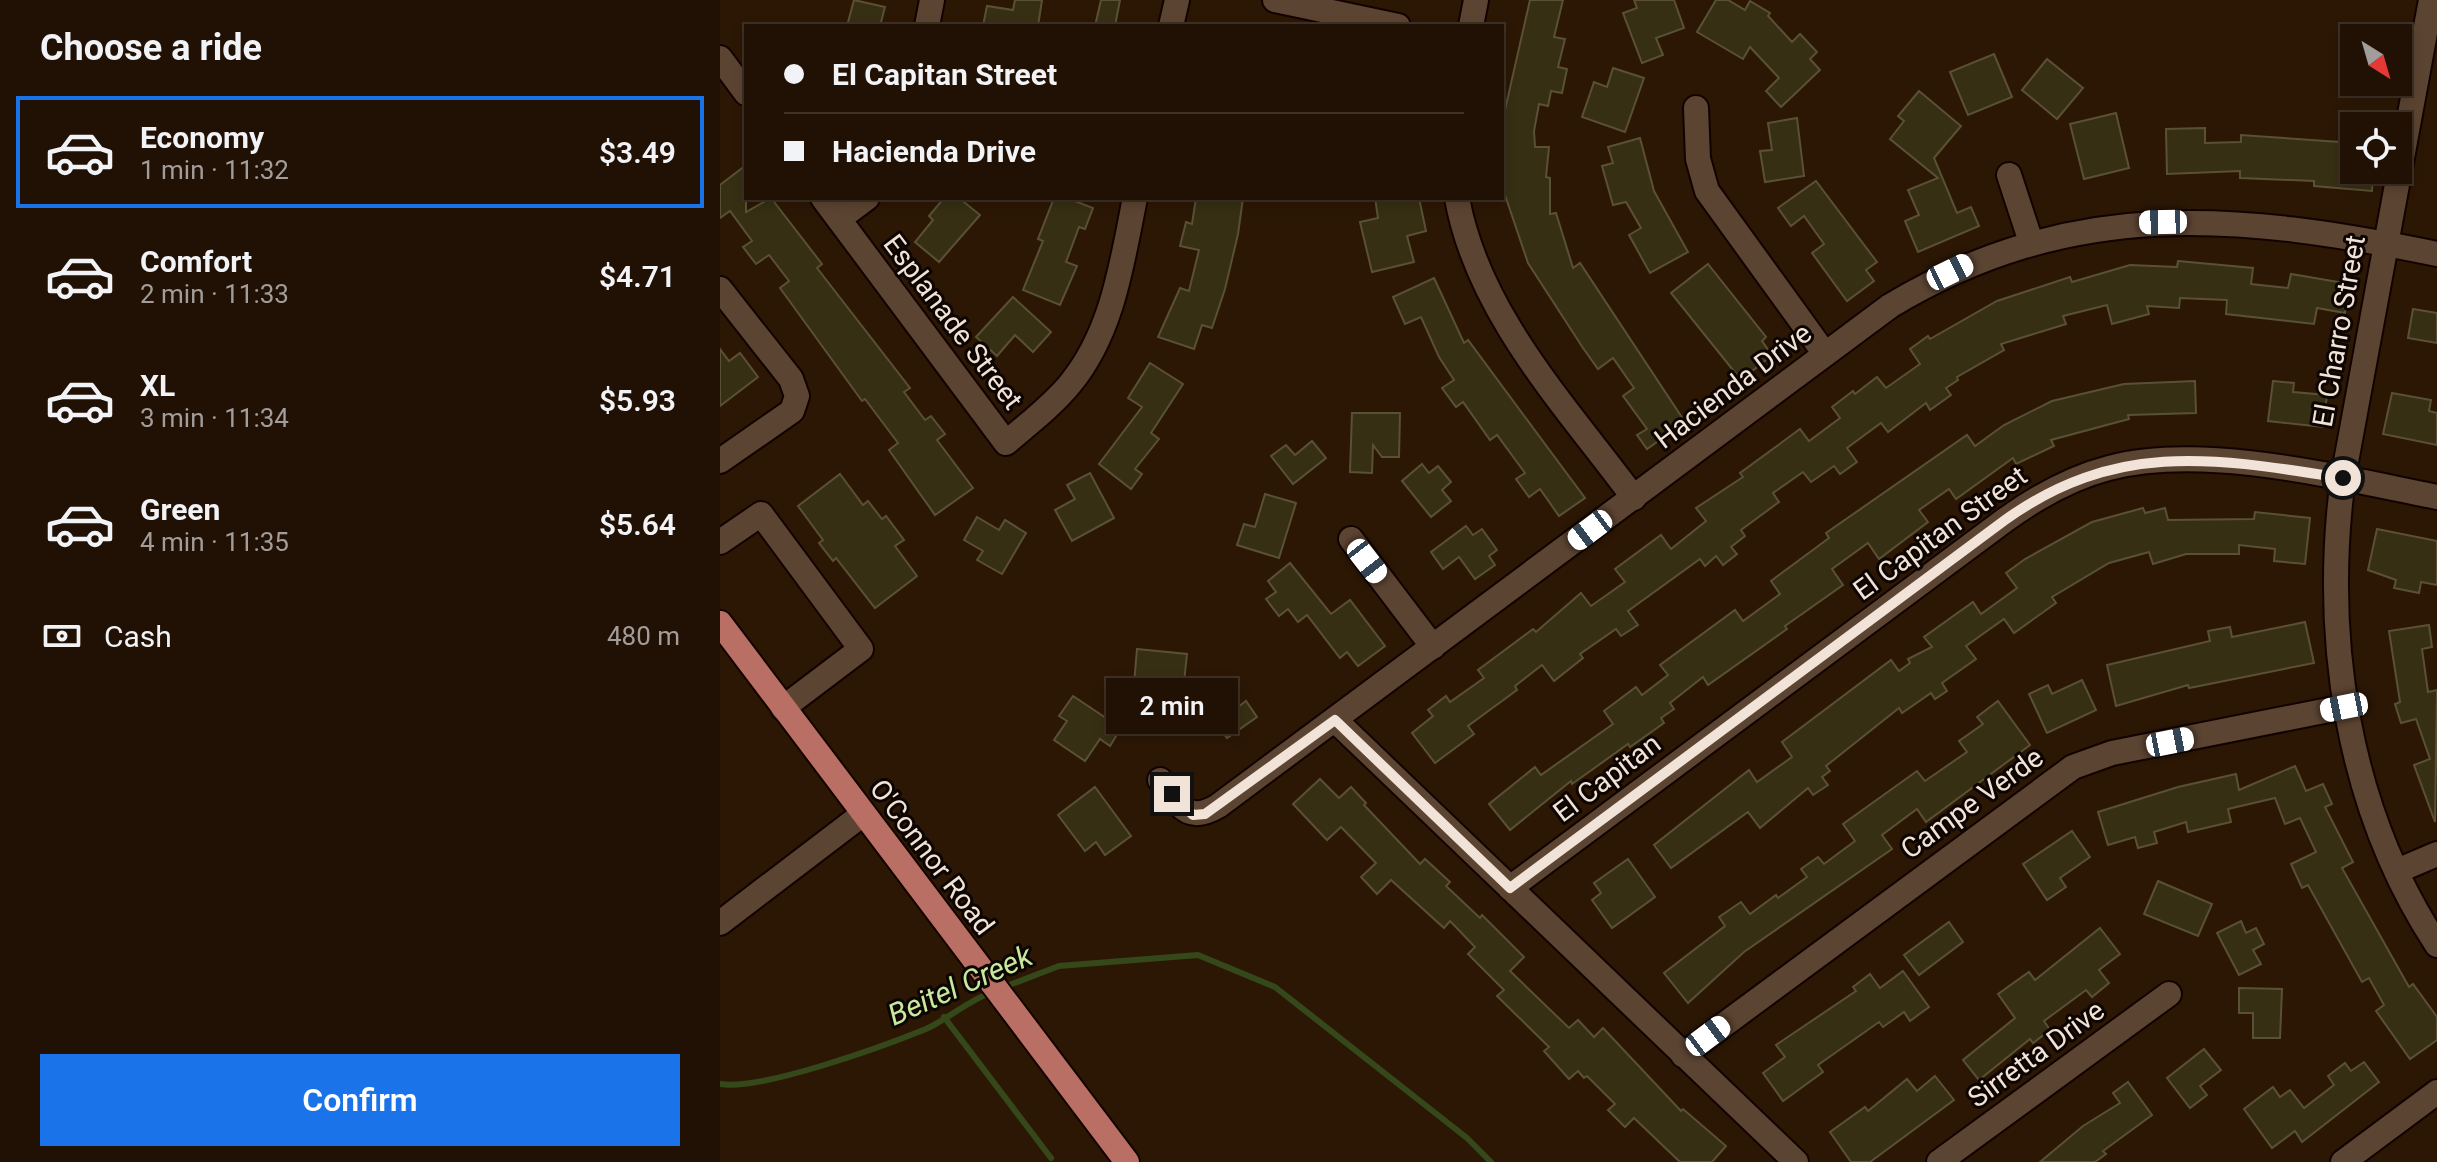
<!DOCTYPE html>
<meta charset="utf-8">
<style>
body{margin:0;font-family:Roboto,sans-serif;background:#2d1f13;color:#f1f3f6;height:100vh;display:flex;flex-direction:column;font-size:30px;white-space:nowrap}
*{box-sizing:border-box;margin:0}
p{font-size:26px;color:#a29d9a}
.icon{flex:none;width:44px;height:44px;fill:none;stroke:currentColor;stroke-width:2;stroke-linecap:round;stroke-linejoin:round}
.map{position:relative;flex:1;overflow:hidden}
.sheet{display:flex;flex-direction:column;background:#211104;width:720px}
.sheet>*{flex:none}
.banner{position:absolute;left:24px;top:24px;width:760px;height:176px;border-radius:0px;box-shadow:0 4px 12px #0003,0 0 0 2px #3e3126;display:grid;align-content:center;height:176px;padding:0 40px;background:#211104}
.needle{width:52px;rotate:143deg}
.controls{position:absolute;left:1620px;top:24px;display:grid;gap:16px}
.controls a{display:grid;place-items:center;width:72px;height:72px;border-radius:0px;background:#211104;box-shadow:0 4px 12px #0003,0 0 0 2px #3e3126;font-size:40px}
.end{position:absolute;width:36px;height:36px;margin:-18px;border:10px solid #f2e3d8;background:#111;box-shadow:0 0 0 4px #111}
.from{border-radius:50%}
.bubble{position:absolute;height:56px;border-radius:0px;background:#211104;box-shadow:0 4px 12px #0003,0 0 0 2px #3e3126;font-size:26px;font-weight:600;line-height:56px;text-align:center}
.car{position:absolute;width:24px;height:48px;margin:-24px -12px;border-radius:10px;box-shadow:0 0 6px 2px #0007;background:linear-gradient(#fff 24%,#345 0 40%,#fff 0 76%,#345 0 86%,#fff 0)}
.banner b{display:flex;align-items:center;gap:28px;height:76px;font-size:30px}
.banner b+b{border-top:2px solid #3e3126}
.banner i{width:20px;height:20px;background:#f1f3f6}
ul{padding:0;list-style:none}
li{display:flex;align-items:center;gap:24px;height:112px;margin:0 16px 12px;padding:0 24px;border:4px solid transparent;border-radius:0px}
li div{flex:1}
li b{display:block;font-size:30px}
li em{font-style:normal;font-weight:600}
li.on{border-color:#1a73e8}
li>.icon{width:72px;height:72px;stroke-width:1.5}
h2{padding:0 40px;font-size:36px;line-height:96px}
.pay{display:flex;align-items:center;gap:20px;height:88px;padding:0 40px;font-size:30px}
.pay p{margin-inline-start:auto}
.action{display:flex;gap:16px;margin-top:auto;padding:16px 40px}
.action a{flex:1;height:92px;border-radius:0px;background:#1a73e8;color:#fff;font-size:32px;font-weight:600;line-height:92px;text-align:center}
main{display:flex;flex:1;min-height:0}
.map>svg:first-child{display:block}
</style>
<main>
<section class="sheet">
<h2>Choose a ride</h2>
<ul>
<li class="on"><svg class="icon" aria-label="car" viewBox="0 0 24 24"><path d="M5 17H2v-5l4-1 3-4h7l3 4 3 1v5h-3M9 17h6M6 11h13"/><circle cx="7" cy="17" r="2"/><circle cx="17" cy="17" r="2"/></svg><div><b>Economy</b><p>1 min · 11:32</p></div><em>$3.49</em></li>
<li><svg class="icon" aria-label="car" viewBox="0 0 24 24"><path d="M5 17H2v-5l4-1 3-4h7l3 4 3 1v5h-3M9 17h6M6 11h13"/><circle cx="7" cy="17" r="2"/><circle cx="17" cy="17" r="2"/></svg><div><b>Comfort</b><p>2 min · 11:33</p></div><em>$4.71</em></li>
<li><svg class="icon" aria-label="car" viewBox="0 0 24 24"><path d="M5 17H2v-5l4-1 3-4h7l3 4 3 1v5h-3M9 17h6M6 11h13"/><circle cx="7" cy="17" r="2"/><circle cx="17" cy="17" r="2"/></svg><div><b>XL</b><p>3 min · 11:34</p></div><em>$5.93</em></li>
<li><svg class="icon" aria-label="car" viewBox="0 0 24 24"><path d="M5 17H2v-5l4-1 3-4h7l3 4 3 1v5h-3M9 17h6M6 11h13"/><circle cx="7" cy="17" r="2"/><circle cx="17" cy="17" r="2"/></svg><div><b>Green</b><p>4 min · 11:35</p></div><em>$5.64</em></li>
</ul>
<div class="pay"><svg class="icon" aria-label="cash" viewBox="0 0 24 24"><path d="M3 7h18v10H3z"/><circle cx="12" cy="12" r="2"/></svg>Cash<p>480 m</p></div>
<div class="action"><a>Confirm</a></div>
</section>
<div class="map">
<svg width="1717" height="1162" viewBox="0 0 1717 1162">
<rect width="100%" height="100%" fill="#2c1705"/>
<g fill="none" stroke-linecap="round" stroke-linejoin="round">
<g stroke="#35481a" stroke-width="6">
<path d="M284 987 339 966 478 955 555 987 747 1138 771 1162"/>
<path d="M224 1017 331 1158"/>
<path d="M0 1084C41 1091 164 1046 206 1029 228 1019 246 1002 270 993"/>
</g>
</g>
<g fill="#362f13" stroke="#5a5135" stroke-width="2">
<path d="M134 0 165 7 160 26H127Z"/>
<path d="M295 0H322L318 26H263L267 6 293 10Z"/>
<path d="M381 0H400L395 26H375Z"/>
<path d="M810 0H843L834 37 845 39 838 67 847 69 842 93 831 91 828 106 819 104 814 131 815 147H829L826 177 830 178V214L836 213 853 268 860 263 965 422 927 449 917 435 927 429 903 396 914 388 893 358 878 369 863 348 808 263 784 192 782 123Z"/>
<path d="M914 0H954L964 28 936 38 943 55 922 63 903 13 917 8Z"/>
<path d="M996 0H1008L1025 10 1030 1 1050 13 1048 16 1072 42 1080 34 1097 52 1090 59 1100 70 1061 107 1046 91 1059 78 1030 47 1023 59 977 32Z"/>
<path d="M1274 54 1292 97 1248 115 1230 72Z"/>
<path d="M1327 59 1363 88 1337 119 1302 90Z"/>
<path d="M893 68 924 78 905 132 862 117 874 82 887 87Z"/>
<path d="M1199 91 1241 126 1214 158 1237 213 1251 207 1259 226 1198 252 1185 221 1199 215 1188 190 1218 178 1170 139 1184 121 1178 116Z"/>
<path d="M1396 113 1409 168 1364 179 1350 124Z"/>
<path d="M1077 118 1084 176 1045 182 1040 151 1052 150 1048 123Z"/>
<path d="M1485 128V143L1521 142V135L1634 143V170H1653L1652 191 1594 186V181L1520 178V171L1447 174 1446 129Z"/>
<path d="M920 138 934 191 968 252 930 273 909 235 921 228 906 202 893 205 882 166 893 163 888 147Z"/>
<path d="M26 165V212L51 198 102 264 97 268 190 388 184 392 205 420 211 416 225 434 217 440 253 488 215 515 169 450 178 443 145 399 142 401 60 288 69 281 49 255 36 264 23 247 32 241 10 211 0 218V185Z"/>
<path d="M1096 181 1157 262 1146 270 1154 281 1127 301 1092 253 1104 244 1084 216 1071 226 1058 208Z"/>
<path d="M224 198H239L260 215 219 262 195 242 213 220 209 216Z"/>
<path d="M334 198H347L373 208 365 229 359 227 346 262 357 266 340 305 303 290 323 241 318 239Z"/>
<path d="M476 198H523L518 234 505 289 492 328 482 325 474 349 438 337 460 288 469 291 479 250 460 246 466 222 472 224Z"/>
<path d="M655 198H699L706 231 687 236 694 262 652 272 640 222 658 218Z"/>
<path d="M1458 261 1533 268 1531 284 1568 288 1571 274 1630 284 1625 313 1597 308 1594 324 1506 314 1507 300 1460 298 1459 308 1427 306 1429 314 1392 324 1387 305 1343 316 1346 324 1281 344 1284 350 1237 377 1238 380 1226 388 1231 395 1210 410 1206 403 1168 432 1161 423 1127 448 1137 462 1120 474 1114 466 1091 482 1083 472 1053 493 1059 502 1021 530 1025 536 1011 547 1017 554 1003 565 996 556 985 566 980 559 908 611 918 625 901 636 896 629 860 654 863 658 834 681 822 665 795 686 797 690 748 726 754 734 715 763 692 733 713 716 708 710 726 696 730 702 764 678 758 670 813 629 816 632 861 593 871 606 905 582 895 569 941 535 951 549 986 521 976 508 1023 477 1020 473 1080 429 1089 441 1120 418 1112 407 1133 391 1135 394 1157 377 1166 388 1200 364 1190 349 1208 336 1210 339 1277 301 1350 277 1352 282 1410 265 1457 267Z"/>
<path d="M988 264 1046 337 1042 341 1052 355 1021 380 951 293Z"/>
<path d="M714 278 744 343 748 340 865 498 839 516 820 489 809 497 796 479 805 473 777 435 770 440 743 402 736 407 722 388 734 380 719 357 701 317 685 324 673 297Z"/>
<path d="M293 297 331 332 313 352 295 335 277 356 256 337Z"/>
<path d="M1693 309 1717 313V343L1688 338Z"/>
<path d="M0 349 9 361 20 353 38 377 0 406Z"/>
<path d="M430 363 463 384 431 433 439 439 415 469 422 474 411 489 379 464 422 407 408 398Z"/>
<path d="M1475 381 1476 413 1408 415 1409 419 1331 440 1334 446 1296 464 1293 458 1236 499 1229 489 1199 510 1208 522 1159 559 1148 543 1112 569 1123 585 1065 626 1067 629 988 685 983 677 950 703 954 709 941 718 944 723 910 747 908 744 852 784 851 781 790 830 769 804 815 767 821 775 893 724 884 711 916 687 922 695 948 675 940 665 1015 610 1023 621 1060 594 1051 581 1109 538 1106 533 1247 435 1255 446 1284 425 1332 401 1404 384Z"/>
<path d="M1553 381 1574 383 1573 392 1607 395 1603 427 1548 421Z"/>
<path d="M1672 393 1711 400 1709 411 1717 413V445L1663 434Z"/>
<path d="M632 413H680L679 457H662L653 445 652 473 630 472Z"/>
<path d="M592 441 606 458 573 484 551 456 566 445 575 455Z"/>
<path d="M702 464 709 473 718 466 731 482 722 490 731 501 711 517 682 481Z"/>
<path d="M370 473 394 518 352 541 335 510 355 499 347 485Z"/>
<path d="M120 474 143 505 148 501 162 519 166 516 184 540 175 546 197 576 155 608 116 558 113 561 99 543 103 540 78 506Z"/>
<path d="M545 494 576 503 559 558 517 545 524 524 535 527Z"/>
<path d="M1423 508 1425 513 1445 508 1448 520 1534 519 1535 512 1590 518 1585 564 1554 561 1555 549 1519 545V554H1466L1433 564 1429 552 1389 563 1332 597 1336 603 1294 633 1284 619 1246 646 1256 659 1222 683 1227 691 1215 699 1211 693 1182 713 1179 708 1106 766 1110 771 1102 777 1108 785 1093 795 1088 788 1040 828 1028 812 951 868 934 845 1029 770 1037 782 1072 757 1062 742 1171 660 1179 671 1190 663 1188 659 1212 647 1204 637 1253 602 1261 614 1297 588 1286 573 1305 559 1372 522Z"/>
<path d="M257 517 279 530 285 520 306 533 282 574 257 560 263 551 244 540Z"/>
<path d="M746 526 753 535 762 529 777 550 769 556 775 565 755 579 739 557 723 569 711 552Z"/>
<path d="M1657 529 1717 541V585L1701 582 1699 593 1674 588 1676 580 1648 570Z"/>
<path d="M570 563 611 614 630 600 665 646 638 666 627 652 620 658 587 615 578 622 568 609 559 616 546 599 556 592 548 581Z"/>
<path d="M1585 622 1594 663 1469 688 1468 685 1396 706 1387 665 1490 641 1488 631 1510 627 1512 637Z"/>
<path d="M1709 625 1712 647 1702 649 1708 692 1717 690 1715 822 1694 765 1710 759 1696 719 1681 723 1675 704 1680 702 1669 631Z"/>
<path d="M417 649 467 654 462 701 413 696Z"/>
<path d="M1362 680 1376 710 1327 733 1309 694 1328 685 1332 694Z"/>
<path d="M507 692 518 707 526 701 537 717 507 738 485 707Z"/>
<path d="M353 696 401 728 390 746 380 739 365 761 334 740 347 721 339 716Z"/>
<path d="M1278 701 1310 745 1206 822 1197 809 1162 835 1172 849 1024 952 968 1003 944 973 1005 926 999 917 1021 902 1030 914 1056 895 1058 898 1087 877 1081 869 1098 857 1104 864 1135 841 1123 824 1197 771 1205 781 1247 752 1239 741 1263 724 1257 717Z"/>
<path d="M1575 766 1586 791 1603 784 1612 804 1605 807 1633 862 1622 868 1689 987 1693 984 1717 1017V1040L1690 1059 1656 1011 1664 1005 1649 978 1642 982 1588 885 1582 888 1571 864 1596 852 1580 818 1565 824 1555 798 1508 809 1511 822 1468 832 1466 822 1434 832 1437 843 1418 848 1415 837 1388 845 1378 812 1458 787 1516 774 1519 790Z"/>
<path d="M600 779 619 798 631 787 646 803 644 805 700 864 705 859 730 882 726 886 760 918 762 915 804 957 790 971 849 1028 858 1020 874 1037 883 1028 961 1111 963 1109 1006 1146 992 1162H960L914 1118 905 1127 888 1110 895 1104 867 1076 864 1078 858 1071 849 1079 824 1051 829 1047 777 996 784 990 748 954 755 947 730 921 724 928 671 880 657 894 641 877 656 863 621 827 607 840 573 804Z"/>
<path d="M375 787 411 836 385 855 376 842 365 851 338 815Z"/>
<path d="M1352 831 1370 857 1340 878 1346 887 1327 900 1303 864Z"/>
<path d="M908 859 935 897 892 928 872 900 881 893 874 883Z"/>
<path d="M1438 881 1492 904 1478 936 1424 914Z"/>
<path d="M1521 921 1526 933 1536 928 1544 944 1533 950 1541 964 1519 975 1497 933Z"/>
<path d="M1229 922 1243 942 1199 975 1184 955Z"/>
<path d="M1380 928 1400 954 1379 970 1389 983 1372 997 1366 990 1324 1021 1330 1030 1313 1043 1310 1039 1259 1080 1243 1060 1295 1018 1278 994 1309 972 1315 980Z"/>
<path d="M1183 971 1209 1007 1190 1021 1184 1012 1163 1027 1159 1022 1098 1065 1103 1072 1063 1101 1043 1073 1065 1057 1056 1045 1136 991 1133 987 1150 974 1160 988Z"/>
<path d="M1519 988 1562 989 1560 1038H1533V1013H1519Z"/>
<path d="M1484 1049 1501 1070 1480 1086 1487 1095 1470 1108 1447 1078Z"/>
<path d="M1644 1062 1659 1082 1582 1142 1575 1131 1552 1148 1524 1109 1553 1087 1560 1097 1570 1090 1584 1108 1614 1085 1608 1076 1625 1063 1631 1071Z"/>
<path d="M1215 1076 1234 1100 1150 1162H1131L1110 1132 1145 1107 1148 1111 1187 1079 1197 1091Z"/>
<path d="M1408 1082 1432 1115 1383 1151 1386 1154 1375 1162H1320L1363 1126 1400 1103 1393 1093Z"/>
</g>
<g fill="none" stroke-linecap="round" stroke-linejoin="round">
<defs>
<g id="minor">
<path d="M555 0 678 26"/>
<path d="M1711 0 1623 478C1602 638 1627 808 1717 945"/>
<path d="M207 26 212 0"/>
<path d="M451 26 457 0"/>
<path d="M751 26 756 0"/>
<path d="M0 58 26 93"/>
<path d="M976 108 978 159 987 191 1105 354"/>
<path d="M1289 175 1311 242"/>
<path d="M103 198 286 443C308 424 332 406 350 384 393 332 402 262 415 198"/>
<path d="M737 198C758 314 846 406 914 498"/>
<path d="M119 219 147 198"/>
<path d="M0 289 71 379 77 396 72 411 0 461"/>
<path d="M631 539 713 647"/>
<path d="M0 542 41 514 141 649 63 708"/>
<path d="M615 720 1076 1162"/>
<path d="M440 780C459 803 466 825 498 806L1170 306C1352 197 1517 213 1717 254"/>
<path d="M1677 871 1717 854"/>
<path d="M790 888 1285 520C1317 497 1350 478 1389 468 1485 443 1621 478 1717 497"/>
<path d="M0 923 143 814"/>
<path d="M963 1055 1353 767 1392 753 1624 707"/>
<path d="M1219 1162 1449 994"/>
<path d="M1623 1162 1717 1092"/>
</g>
<path id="major" d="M0 623 407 1162"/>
</defs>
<use href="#minor" stroke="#130300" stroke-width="28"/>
<use href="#major" stroke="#130300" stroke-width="28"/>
<use href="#minor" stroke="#5c4432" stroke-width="24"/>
<use href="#major" stroke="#b96f64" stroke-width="24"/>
</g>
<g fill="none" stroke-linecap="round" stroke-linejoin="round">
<path stroke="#f2e3d8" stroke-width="10" d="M452 794 473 815 485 814 615 720 790 888 1285 520C1397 440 1495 458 1623 478"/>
</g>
<g text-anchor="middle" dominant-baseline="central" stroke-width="6" stroke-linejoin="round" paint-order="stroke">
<g font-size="28" fill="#f2e3d8" stroke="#0d0501">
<text transform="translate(233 322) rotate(53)">Esplanade Street</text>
<text transform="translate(1619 331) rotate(-80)">El Charro Street</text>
<text transform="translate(1013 386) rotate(-37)">Hacienda Drive</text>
<text transform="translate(1220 533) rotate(-36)">El Capitan Street</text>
<text transform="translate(887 778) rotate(-37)">El Capitan</text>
<text transform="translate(1252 803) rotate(-36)">Campe Verde</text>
<text transform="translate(212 857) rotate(53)">O'Connor Road</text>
<text transform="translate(1316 1054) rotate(-36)">Sirretta Drive</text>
</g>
<g font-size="30" font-style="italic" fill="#c7e99e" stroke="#0d0501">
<text transform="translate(240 985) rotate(-24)">Beitel Creek</text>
</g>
</g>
</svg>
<div class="controls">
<a><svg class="needle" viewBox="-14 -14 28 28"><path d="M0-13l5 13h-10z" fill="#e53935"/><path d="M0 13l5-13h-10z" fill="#a29d9a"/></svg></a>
<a><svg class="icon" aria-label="locate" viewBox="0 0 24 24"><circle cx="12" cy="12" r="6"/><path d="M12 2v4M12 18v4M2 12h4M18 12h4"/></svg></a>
</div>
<i class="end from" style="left:1623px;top:478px"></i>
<i class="end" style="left:452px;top:794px"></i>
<div class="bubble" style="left:386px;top:678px;width:132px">2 min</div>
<i class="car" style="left:1443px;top:222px;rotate:269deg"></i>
<i class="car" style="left:1230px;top:272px;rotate:64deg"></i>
<i class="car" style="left:870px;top:530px;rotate:233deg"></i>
<i class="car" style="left:647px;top:561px;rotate:142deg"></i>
<i class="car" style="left:1624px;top:707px;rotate:259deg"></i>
<i class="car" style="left:1450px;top:742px;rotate:79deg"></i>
<i class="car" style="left:988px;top:1036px;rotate:53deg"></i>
<div class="banner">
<b><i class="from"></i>El Capitan Street</b>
<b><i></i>Hacienda Drive</b>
</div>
</div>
</main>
